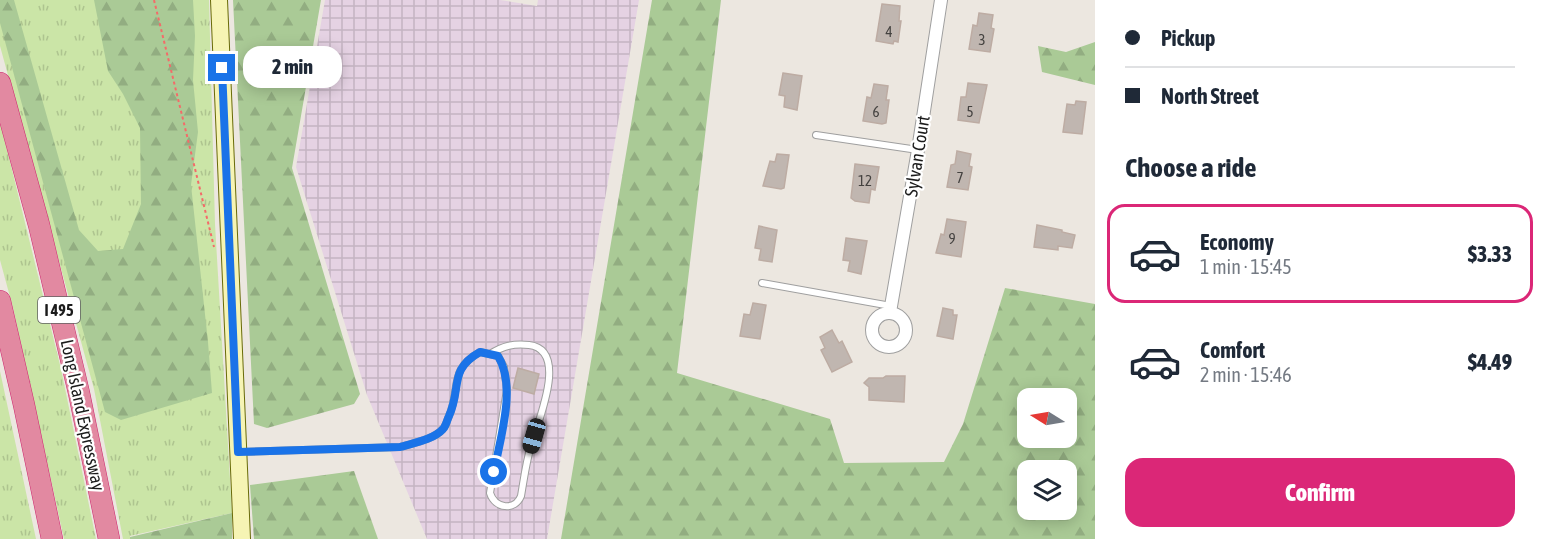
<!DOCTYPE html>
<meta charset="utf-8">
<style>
body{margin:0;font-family:"Asap Condensed",sans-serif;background:#f6f6f7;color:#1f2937;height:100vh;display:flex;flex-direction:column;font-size:22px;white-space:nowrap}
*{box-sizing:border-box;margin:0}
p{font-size:20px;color:#747a83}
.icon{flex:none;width:33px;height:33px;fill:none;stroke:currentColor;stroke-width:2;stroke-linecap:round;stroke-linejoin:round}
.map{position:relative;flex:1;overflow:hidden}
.side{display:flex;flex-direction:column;background:#fff;width:450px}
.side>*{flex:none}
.guide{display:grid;align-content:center;height:132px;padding:0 30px;background:#fff}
.needle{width:39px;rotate:281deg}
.controls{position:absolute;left:1017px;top:388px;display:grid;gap:12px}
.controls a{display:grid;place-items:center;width:60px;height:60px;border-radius:12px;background:#fff;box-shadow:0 3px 15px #0003;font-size:30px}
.end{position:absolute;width:27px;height:27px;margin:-14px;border:8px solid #1a73e8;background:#fff;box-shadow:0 0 0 3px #fff}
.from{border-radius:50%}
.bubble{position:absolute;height:42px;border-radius:18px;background:#fff;box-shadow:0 3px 15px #0003;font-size:20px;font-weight:800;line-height:42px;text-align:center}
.car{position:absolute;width:18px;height:36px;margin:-18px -9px;border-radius:8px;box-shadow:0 0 4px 2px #0007;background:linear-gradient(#222 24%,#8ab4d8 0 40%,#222 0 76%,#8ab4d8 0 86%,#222 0)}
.guide b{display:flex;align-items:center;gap:21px;height:57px;font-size:22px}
.guide b+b{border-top:2px solid #e0e1e3}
.guide i{width:15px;height:15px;background:#1f2937}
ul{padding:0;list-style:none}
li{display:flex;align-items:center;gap:18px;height:99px;margin:0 12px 9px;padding:0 18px;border:3px solid transparent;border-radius:18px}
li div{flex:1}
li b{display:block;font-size:22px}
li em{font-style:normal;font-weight:800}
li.active{border-color:#db2777}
li>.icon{width:54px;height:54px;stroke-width:1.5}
h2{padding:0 30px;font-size:27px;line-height:72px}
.button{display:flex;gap:12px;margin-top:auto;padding:12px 30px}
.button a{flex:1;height:69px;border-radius:18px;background:#db2777;color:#fff;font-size:24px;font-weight:800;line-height:69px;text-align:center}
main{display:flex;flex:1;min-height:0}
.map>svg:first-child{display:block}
</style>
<main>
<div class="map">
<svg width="1095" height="539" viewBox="0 0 1095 539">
<defs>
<pattern id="industrial-grid" width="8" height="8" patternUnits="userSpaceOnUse" patternTransform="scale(1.5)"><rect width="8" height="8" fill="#e5d2e3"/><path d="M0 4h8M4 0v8" fill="none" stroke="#c4b4c2"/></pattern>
<pattern id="grass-tufts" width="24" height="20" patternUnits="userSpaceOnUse" patternTransform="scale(1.5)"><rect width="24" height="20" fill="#cbe5a7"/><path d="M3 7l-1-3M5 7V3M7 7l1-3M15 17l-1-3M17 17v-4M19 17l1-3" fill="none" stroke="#aec48f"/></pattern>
<pattern id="forest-firs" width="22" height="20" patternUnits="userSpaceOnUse" patternTransform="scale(1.5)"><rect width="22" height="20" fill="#aaca96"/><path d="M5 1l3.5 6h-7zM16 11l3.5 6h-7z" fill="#92ad81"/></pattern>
</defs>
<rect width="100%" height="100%" fill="#ece7e0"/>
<path fill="url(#industrial-grid)" d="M325 0H500L537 6 538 0H639L547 539H427L367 395 296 167Z"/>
<g fill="url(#grass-tufts)">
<path d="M0 0H209L215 224 232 513 130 536V539H123L94 389 0 46Z"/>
<path d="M0 121 61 369 96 539H64L13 308 0 260Z"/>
<path d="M0 371 36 539H0Z"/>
</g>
<g fill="url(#forest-firs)" fill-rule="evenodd">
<path d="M0 0H14L79 230 98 251 123 249 141 204 140 128 123 94 108 71 94 0H193L195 36 193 80 198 132 191 185 208 342 212 393 121 420 105 412 0 23Z"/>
<path d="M233 0H321L292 168 360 394 354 404 267 428 254 424Z"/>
<path d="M652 0H721L677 373 830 419 844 463 944 462 963 424 1005 288 1095 304V539H561ZM1028 399H1066V438H1028ZM1028 471H1066V510H1028Z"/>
<path d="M1095 42V85L1042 72 1038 46 1066 52Z"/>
<path d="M354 471 378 539H254L250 485Z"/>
<path d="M232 513V539H130V537Z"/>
</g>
<g fill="#c0b6b0" stroke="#bdaca3" stroke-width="1.5">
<path d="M882 4 900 6 899 21H901L898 42 894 41 893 44 876 41Z"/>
<path d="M979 13 993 15 991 28 994 29 990 52 969 49 973 25 977 26Z"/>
<path d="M783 73 802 76 797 110 784 107 785 96 779 95Z"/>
<path d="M968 83 987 85 979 123 958 120 961 97H966Z"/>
<path d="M874 84 888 86 886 100H889L886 123 882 124 863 121 867 97 871 98Z"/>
<path d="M1076 101 1086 102 1082 134 1063 132 1067 104 1075 105Z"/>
<path d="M957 151 971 154 969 166 972 167 968 190 947 187 951 165 955 164Z"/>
<path d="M777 154 789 155 784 188 781 189 763 186 770 161 775 162Z"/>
<path d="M855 164 879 167 875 190 871 189 869 203 855 201 851 198Z"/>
<path d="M947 219 966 222 961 257 936 253 941 234 944 235Z"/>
<path d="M1037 225 1062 230V232L1075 235 1072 248 1058 246V250L1034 247Z"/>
<path d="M759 226 777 230 772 262 759 260 761 249 755 248Z"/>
<path d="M846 238 867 241 861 274 848 271 850 261 843 260Z"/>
<path d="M753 303 766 305 760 339 740 336 744 314 750 315Z"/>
<path d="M943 308 953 310V315H957L953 339 937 336Z"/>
<path d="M832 330 839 343 842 341 852 362 832 372 821 350 825 348 820 337Z"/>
<path d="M518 368 539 374 534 394 513 388Z"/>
<path d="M886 376H905L904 402 869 400V387L864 383 869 378H883Z"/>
</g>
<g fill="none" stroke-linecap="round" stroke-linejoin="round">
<defs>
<g id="lane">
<path d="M816 135 918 150"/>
<path d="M762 283 891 306"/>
<path d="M239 452 400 447C413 443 433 440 443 429 446 426 447 420 449 416 461 388 448 370 480 352L498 356 504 367 507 390 490 493C495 509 515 511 521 496 524 479 526 462 531 446 537 423 570 350 529 345 514 343 503 346 490 354"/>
</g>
<g id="street">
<path d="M890 312 918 150 941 0"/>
<circle cx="889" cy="330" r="17"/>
</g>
<path id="secondary" d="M219 0 242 539"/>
<g id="highway">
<path d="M0 83 39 225 79 393 109 539"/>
<path d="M0 301 24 405 52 539"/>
</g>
</defs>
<use href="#lane" stroke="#9f9f9f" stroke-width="8"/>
<use href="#street" stroke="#9f9f9f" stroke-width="14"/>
<use href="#secondary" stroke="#696b08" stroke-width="18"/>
<use href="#highway" stroke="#ce2970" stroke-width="22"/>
<path stroke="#f46b69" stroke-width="2" stroke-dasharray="3 3" stroke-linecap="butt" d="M154 0 214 247"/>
<use href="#lane" stroke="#fff" stroke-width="6"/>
<use href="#street" stroke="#fff" stroke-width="12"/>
<use href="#secondary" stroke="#f6f4b4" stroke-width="16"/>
<use href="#highway" stroke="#e289a1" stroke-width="21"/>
</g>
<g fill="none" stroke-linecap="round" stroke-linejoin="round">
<path stroke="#1a73e8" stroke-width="8" d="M222 68 238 452 400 447C413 443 433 440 443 429 446 426 447 420 449 416 462 388 448 370 480 352L498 356C517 387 500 438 494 472"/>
</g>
<g text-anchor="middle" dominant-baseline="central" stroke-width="4.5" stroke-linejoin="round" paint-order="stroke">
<g font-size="15" fill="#444240">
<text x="889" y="31">4</text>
<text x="982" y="39">3</text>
<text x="876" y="111">6</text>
<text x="970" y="111">5</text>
<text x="960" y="177">7</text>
<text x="865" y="180">12</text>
<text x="952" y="238">9</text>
</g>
<rect fill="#fff" stroke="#5f5f5f" stroke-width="1.5" x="38" y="297" width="42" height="26" rx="4.5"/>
<g font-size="16" font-weight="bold" fill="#1b1b1b">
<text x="59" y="310">I 495</text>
</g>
<g font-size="18" fill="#1b1b1b" stroke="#fff">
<text transform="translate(917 156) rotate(-81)">Sylvan Court</text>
<text transform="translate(83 415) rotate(78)">Long Island Expressway</text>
</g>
</g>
</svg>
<div class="controls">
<a><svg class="needle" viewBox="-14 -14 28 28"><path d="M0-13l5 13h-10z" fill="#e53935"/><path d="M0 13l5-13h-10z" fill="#747a83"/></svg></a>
<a><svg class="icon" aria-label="layers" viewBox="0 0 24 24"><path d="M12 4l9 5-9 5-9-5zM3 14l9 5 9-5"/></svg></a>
</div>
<i class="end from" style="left:494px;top:472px"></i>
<i class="end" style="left:222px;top:68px"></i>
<div class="bubble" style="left:243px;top:46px;width:99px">2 min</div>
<i class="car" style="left:534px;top:436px;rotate:196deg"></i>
</div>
<section class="side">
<div class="guide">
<b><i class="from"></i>Pickup</b>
<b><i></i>North Street</b>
</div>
<h2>Choose a ride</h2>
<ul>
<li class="active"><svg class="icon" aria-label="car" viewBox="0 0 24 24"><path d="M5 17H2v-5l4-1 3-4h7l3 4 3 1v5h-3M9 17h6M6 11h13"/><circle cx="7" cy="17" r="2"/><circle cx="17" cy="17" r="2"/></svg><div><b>Economy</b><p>1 min · 15:45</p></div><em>$3.33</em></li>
<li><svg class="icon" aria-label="car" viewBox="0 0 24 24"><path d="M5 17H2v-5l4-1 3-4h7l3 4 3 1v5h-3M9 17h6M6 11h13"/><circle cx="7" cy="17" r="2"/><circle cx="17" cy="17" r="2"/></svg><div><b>Comfort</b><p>2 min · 15:46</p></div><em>$4.49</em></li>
</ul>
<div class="button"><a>Confirm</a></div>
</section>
</main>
